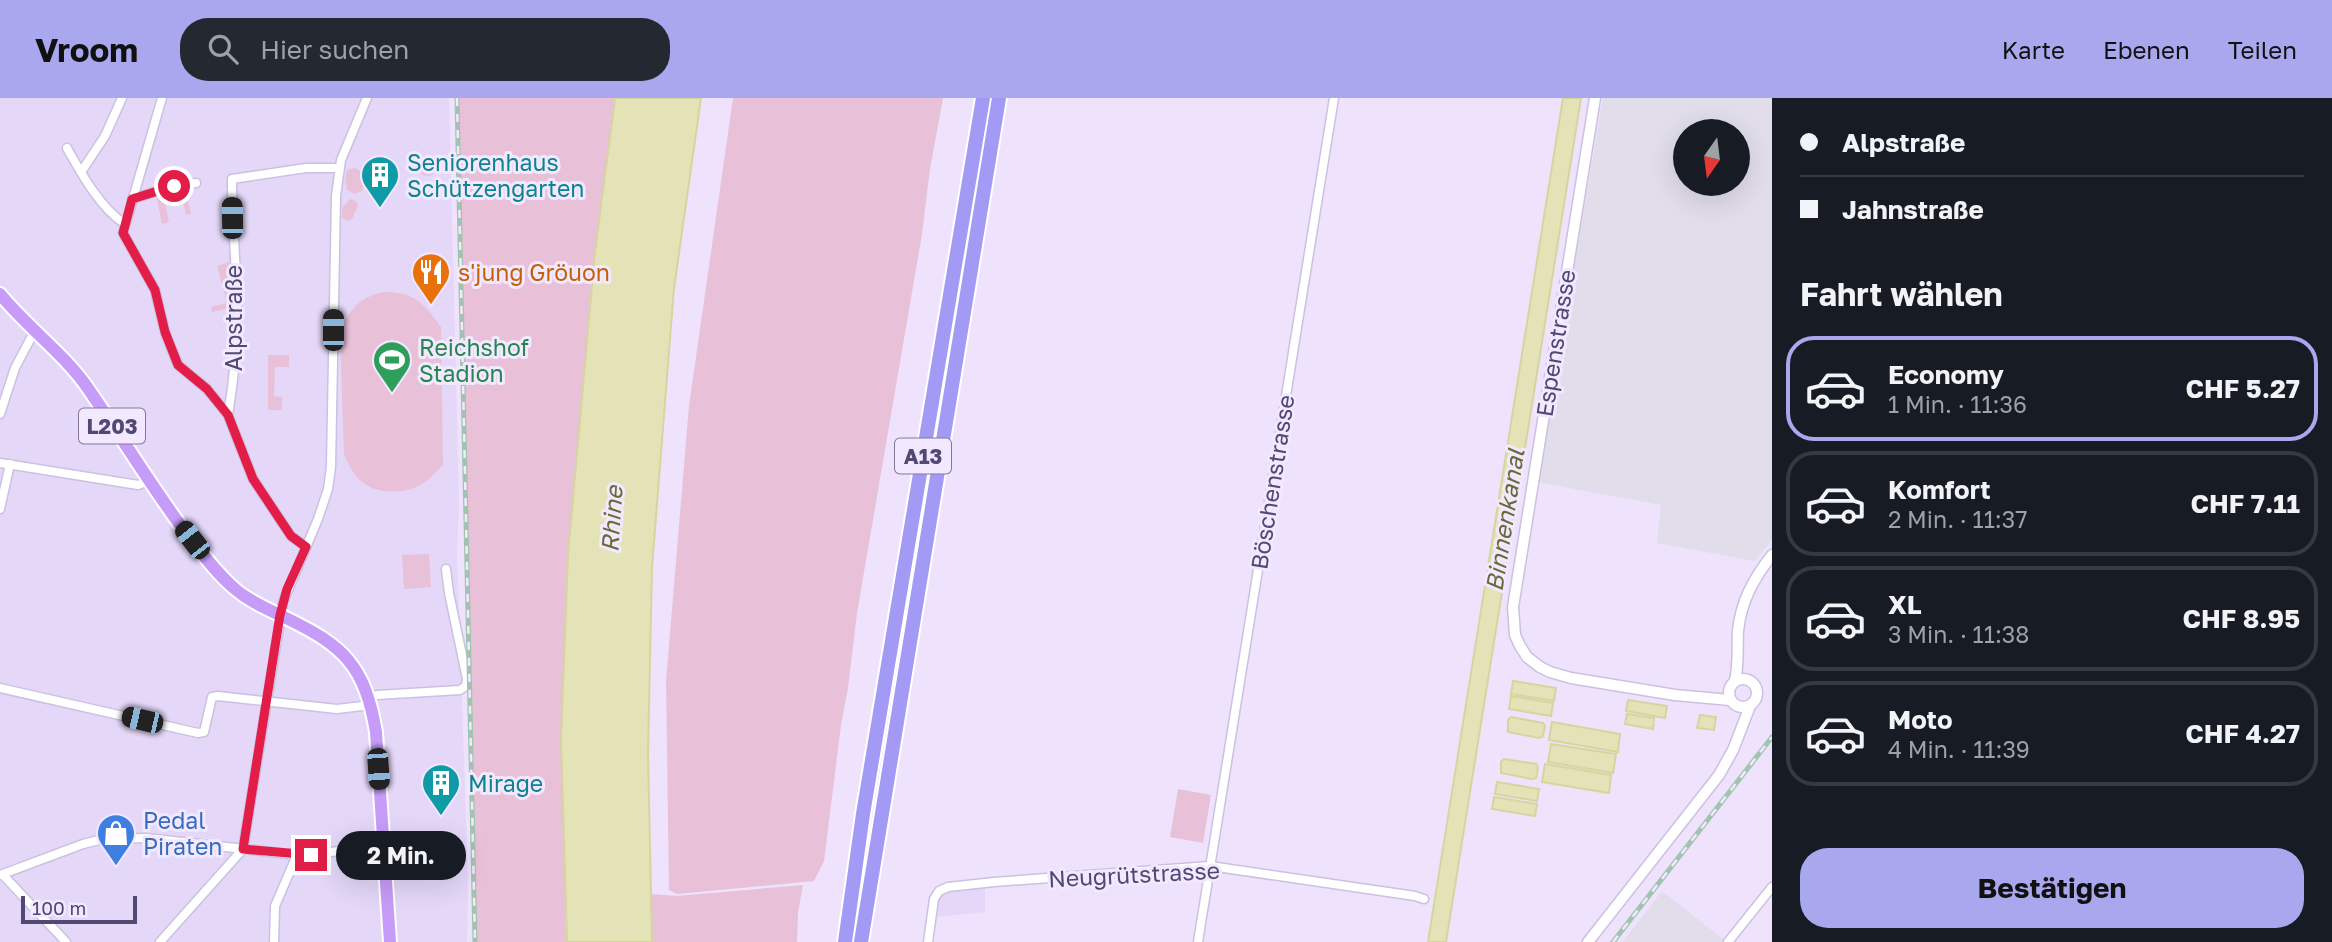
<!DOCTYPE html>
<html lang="de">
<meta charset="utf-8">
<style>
body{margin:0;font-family:"Golos Text",sans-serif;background:#242831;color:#f1f3f6;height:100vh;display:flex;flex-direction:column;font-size:26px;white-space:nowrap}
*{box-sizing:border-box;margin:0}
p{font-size:23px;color:#9ea1a6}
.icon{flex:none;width:38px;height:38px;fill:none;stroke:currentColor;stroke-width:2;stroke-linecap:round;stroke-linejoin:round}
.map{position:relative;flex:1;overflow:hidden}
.sheet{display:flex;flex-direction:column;background:#171b24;width:560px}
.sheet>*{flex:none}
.top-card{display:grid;align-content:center;height:154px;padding:0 28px;background:#171b24}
.needle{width:46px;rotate:194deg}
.tools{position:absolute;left:1673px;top:21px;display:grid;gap:14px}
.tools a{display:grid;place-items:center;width:77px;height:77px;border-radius:50%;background:#171b24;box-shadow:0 7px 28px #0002;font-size:35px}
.scale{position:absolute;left:21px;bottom:18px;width:116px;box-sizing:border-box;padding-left:7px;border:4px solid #514973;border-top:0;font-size:19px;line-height:24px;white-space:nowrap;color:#514973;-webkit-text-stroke:5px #f2e8ff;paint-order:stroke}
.end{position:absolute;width:32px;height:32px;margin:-16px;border:9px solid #e11d48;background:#fff;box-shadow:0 0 0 4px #fff}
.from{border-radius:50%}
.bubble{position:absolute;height:49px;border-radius:24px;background:#171b24;box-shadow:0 7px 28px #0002;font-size:23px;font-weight:700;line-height:49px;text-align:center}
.car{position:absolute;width:21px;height:42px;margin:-21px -10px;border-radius:9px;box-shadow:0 0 5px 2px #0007;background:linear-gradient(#222 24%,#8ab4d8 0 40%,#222 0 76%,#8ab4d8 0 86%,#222 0)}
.top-card b{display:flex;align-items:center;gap:24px;height:66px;font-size:26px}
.top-card b+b{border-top:2px solid #363941}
.top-card i{width:18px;height:18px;background:#f1f3f6}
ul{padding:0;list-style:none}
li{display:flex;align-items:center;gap:21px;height:105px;margin:0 14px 10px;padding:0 14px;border:4px solid #363941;border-radius:28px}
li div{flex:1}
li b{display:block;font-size:26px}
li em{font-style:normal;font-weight:700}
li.current{border-color:#a9a7ed}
li>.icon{width:63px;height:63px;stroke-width:1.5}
h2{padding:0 28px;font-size:32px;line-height:84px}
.primary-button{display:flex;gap:14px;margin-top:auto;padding:14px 28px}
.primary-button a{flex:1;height:80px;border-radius:28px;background:#a9a7ed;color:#111;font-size:28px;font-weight:700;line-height:80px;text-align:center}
header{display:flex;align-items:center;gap:42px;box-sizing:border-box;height:98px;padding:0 35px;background:#a9a7ed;color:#111}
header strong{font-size:33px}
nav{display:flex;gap:38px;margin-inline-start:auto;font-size:24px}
.search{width:490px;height:63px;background:#242831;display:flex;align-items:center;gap:18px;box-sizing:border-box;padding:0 24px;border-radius:28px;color:#9ea1a6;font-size:26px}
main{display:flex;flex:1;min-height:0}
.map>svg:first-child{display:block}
</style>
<header>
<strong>Vroom</strong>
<div class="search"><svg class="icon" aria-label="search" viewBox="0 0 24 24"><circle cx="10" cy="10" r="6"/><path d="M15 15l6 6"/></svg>Hier suchen</div>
<nav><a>Karte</a><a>Ebenen</a><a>Teilen</a></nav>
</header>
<main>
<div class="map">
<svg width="1772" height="844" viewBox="0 0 1772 844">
<rect width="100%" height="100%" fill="#eee2fc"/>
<g fill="#e4d7f8">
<path d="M0 0H449L459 402 457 455 468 780 467 844H0Z"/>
<path d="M985 789V814L936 819 939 803 944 793 949 790Z"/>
</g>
<g fill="#e1ddeb" fill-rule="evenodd">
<path d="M1603 0H1772V442L1755 463 1657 445 1661 407 1537 384ZM1685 33H1738V86H1685Z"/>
<path d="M1662 793 1724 842 1722 844H1623Z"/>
</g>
<g fill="#e8c1d8">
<path d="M457 0H615L601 109 568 456 565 534V824L567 844H475Z"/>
<path d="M733 0H943L930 71 922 136 857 515 848 590 841 627 824 763 814 783 677 796 669 792 666 583 689 308Z"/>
<circle cx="428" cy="68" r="10"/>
<path d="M355 70C366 75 366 83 362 93L355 96 347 92 345 82 347 72Z"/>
<path d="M185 90 191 116 186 117 181 96 164 101 169 124 162 126 156 96Z"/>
<path d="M350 101 356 103 358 108 352 121 347 123 342 119V110Z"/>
<path d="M232 163 233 209 212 214 211 209 227 205 217 168Z"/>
<path d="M383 194C414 194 423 204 441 229L443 367C437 373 430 381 422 386 404 397 374 397 359 381 352 374 348 365 344 357L340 236C348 213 358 200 383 194Z"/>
<path d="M268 257H289V269H275L274 298 282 299V312H268Z"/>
<path d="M429 456 431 489 404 491 402 457Z"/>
<path d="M1178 691 1211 697 1203 745 1170 739Z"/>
<path d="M803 787 798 814 797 844H652L651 796 677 798Z"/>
</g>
<g fill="#e4e3b8" stroke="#d6d59e" stroke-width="2">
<path d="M615 0H701L674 190 652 469 648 655 652 844H567L561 641 568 456 595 154Z"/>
<path d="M1563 0H1581L1446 844H1428Z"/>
<path d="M1513 583 1556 590 1554 603 1511 596Z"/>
<path d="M1511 598 1553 605 1551 618 1509 611Z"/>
<path d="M1628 602 1667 608 1665 620 1626 613Z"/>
<path d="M1627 616 1654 620 1653 631 1625 626Z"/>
<path d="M1700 617 1716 619 1714 632 1697 630Z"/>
<path d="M1511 619 1543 625 1545 628 1543 638 1539 640 1508 634V622Z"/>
<path d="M1552 624 1620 636 1618 654 1549 642Z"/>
<path d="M1551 646 1616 656 1613 675 1548 664Z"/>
<path d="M1504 661 1536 666 1538 670 1536 680 1532 681 1501 675V664Z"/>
<path d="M1545 666 1611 677 1609 695 1542 684Z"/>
<path d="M1497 684 1539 691 1537 703 1495 696Z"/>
<path d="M1494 699 1537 706 1535 718 1492 711Z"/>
</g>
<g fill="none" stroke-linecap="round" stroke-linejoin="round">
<defs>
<g id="minor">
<path d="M162 0 123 135 155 192 165 234 178 267 207 291 228 317 253 381 291 438 306 449"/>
<path d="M67 50C81 75 100 110 125 126"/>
<path d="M81 74 105 38 122 0"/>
<path d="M132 101 174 88 196 85"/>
<path d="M0 316 15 270 34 234"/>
<path d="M228 317C234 281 238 242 237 205 236 163 232 122 232 81L306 70H339"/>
<path d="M0 365 138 387 149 383"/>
<path d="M0 411 10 366"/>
<path d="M0 590 198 635 204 634 212 599 218 598 337 611 371 607"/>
<path d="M369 600 377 597 460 592 466 588 467 581 449 495 446 471"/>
<path d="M243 751 283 504 318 421 328 391 331 369 336 98 341 62 367 0"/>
<path d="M0 777 83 746 103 741 146 740 297 757 324 755 383 747"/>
<path d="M3 777 66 844"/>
<path d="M160 844 243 751"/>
<path d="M274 844 275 808 297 757"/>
<path d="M928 844 934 801 939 793 948 789 994 784 1210 768 1415 798 1424 801"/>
<path d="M1198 844 1334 0"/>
<path d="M1728 844 1772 789"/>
</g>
<g id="tertiary">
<path d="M1595 0 1513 509 1515 537 1520 548 1527 559 1540 569 1550 574 1571 580 1675 597 1730 602"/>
<circle cx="1743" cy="595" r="14"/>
<path d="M1735 583C1739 566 1737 550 1738 533 1741 503 1754 480 1772 457"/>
<path d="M1588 844 1719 677 1733 652 1750 608"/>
</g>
<path id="primary" d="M0 196C27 229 63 255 87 289 121 338 151 388 186 435 201 454 216 475 235 491 250 504 268 511 286 520 344 548 365 568 376 634L390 844"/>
<g id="motorway">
<path d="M845 844 863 716 983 0"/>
<path d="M861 844 999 0"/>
</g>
</defs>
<use href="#minor" stroke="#cbc1e2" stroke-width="11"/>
<use href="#tertiary" stroke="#cbc1e2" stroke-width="13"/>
<use href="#primary" stroke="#fff" stroke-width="16"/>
<use href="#motorway" stroke="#fff" stroke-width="18"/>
<use href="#minor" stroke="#fff" stroke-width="8"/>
<use href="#tertiary" stroke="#fff" stroke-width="10"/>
<use href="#primary" stroke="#c79cf9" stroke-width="12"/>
<use href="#motorway" stroke="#a39af5" stroke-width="14"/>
<defs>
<g id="rail">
<path d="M457 0 475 844"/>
<path d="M1613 844 1772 639"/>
</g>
</defs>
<use href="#rail" stroke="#a2c4af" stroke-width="5"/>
<use href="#rail" stroke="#f2e8ff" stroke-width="2.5" stroke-dasharray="8" stroke-linecap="butt"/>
</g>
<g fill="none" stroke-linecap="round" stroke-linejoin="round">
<path stroke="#e11d48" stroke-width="9" d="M174 88 132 101 123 135 155 192 165 234 178 267 207 291 228 317 253 381 291 438 306 449 287 491 280 517 243 751 311 757"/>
</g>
<defs>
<symbol id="building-pin" viewBox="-11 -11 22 30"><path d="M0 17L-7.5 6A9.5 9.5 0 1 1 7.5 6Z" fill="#0f9aa8" stroke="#f2e8ff"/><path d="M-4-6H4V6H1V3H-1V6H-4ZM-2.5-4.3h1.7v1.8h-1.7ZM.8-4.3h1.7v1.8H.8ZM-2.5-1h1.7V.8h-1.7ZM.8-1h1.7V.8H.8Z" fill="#fff"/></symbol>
<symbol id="restaurant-pin" viewBox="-11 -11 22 30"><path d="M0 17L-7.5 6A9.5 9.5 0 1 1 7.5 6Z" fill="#e8710a" stroke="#f2e8ff"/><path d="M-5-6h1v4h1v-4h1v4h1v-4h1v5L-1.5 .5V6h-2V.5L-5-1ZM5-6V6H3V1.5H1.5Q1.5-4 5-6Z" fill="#fff"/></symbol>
<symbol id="stadium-pin" viewBox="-11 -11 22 30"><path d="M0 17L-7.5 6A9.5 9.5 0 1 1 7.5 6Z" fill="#2e9e5b" stroke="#f2e8ff"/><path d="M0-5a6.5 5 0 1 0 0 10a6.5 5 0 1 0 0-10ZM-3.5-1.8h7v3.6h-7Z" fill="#fff"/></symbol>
<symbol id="shop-pin" viewBox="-11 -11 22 30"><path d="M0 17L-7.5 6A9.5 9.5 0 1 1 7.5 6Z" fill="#3f7fe0" stroke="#f2e8ff"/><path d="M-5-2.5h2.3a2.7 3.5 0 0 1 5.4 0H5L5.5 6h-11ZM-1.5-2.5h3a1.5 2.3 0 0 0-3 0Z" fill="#fff"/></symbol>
</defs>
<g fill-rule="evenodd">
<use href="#building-pin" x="358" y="55" width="44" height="60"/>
<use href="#restaurant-pin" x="409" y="152" width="44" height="60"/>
<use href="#stadium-pin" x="370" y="240" width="44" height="60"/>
<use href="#building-pin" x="419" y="663" width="44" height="60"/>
<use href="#shop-pin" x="94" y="713" width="44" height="60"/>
</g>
<g text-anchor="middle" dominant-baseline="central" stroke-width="6" stroke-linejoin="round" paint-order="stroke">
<g fill="#f2e8ff" stroke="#81799d" stroke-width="2">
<rect x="79" y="310.5" width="66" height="35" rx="5"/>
<rect x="895" y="340.5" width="56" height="35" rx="5"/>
</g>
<g font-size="21" font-weight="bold" fill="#514973">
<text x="112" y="328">L203</text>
<text x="923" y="358">A13</text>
</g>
<g font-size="23" fill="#0d838f" stroke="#f2e8ff" text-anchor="start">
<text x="407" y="64">Seniorenhaus<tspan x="407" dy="26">Schützengarten</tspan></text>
<text x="468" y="685">Mirage</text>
</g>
<g font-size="23" fill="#c56008" stroke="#f2e8ff" text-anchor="start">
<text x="458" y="174">s'jung Gröuon</text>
</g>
<g font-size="23" fill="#514973" stroke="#f2e8ff">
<text transform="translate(233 220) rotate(-90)">Alpstraße</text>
<text transform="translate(1555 245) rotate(-81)">Espenstrasse</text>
<text transform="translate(1272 384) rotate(-81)">Böschenstrasse</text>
<text transform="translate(1134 776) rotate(-3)">Neugrütstrasse</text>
</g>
<g font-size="23" fill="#27864d" stroke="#f2e8ff" text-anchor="start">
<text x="419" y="249">Reichshof<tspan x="419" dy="26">Stadion</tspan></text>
</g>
<g font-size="23" fill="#366cbe" stroke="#f2e8ff" text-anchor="start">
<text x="143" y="722">Pedal<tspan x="143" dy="26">Piraten</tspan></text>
</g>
<g font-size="24" font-style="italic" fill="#6a6a38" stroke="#f2e8ff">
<text transform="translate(611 421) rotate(-86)">Rhine</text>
<text transform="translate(1504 422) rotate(-81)">Binnenkanal</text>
</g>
</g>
</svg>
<div class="tools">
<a><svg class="needle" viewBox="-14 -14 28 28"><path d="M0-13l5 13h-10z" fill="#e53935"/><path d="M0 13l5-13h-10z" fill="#9ea1a6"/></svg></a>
</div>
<div class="scale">100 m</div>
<i class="end from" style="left:174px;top:88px"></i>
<i class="end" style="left:311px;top:757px"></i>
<div class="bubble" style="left:336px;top:733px;width:130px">2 Min.</div>
<i class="car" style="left:232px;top:120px;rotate:359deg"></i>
<i class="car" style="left:333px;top:232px;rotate:0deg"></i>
<i class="car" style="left:192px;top:442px;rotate:322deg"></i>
<i class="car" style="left:142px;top:622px;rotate:283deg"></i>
<i class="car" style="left:378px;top:671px;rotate:176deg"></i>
</div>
<section class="sheet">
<div class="top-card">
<b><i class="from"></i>Alpstraße</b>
<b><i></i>Jahnstraße</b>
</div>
<h2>Fahrt wählen</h2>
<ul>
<li class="current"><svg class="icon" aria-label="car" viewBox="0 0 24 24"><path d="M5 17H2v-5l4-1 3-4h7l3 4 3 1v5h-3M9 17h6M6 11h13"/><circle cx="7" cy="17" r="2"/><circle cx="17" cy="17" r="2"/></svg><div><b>Economy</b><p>1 Min. · 11:36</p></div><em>CHF 5.27</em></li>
<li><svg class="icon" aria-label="car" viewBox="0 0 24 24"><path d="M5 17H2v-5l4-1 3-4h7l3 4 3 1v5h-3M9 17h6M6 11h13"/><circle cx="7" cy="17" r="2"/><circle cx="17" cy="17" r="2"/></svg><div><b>Komfort</b><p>2 Min. · 11:37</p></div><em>CHF 7.11</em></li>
<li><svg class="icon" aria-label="car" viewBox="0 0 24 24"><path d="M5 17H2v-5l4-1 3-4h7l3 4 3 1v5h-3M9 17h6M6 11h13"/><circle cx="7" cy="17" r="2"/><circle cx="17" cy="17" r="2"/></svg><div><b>XL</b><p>3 Min. · 11:38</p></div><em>CHF 8.95</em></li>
<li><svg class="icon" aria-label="car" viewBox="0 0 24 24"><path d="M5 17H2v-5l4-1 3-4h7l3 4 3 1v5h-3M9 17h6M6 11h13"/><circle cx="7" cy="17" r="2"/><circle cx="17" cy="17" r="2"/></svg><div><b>Moto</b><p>4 Min. · 11:39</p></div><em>CHF 4.27</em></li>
</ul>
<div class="primary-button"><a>Bestätigen</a></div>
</section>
</main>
